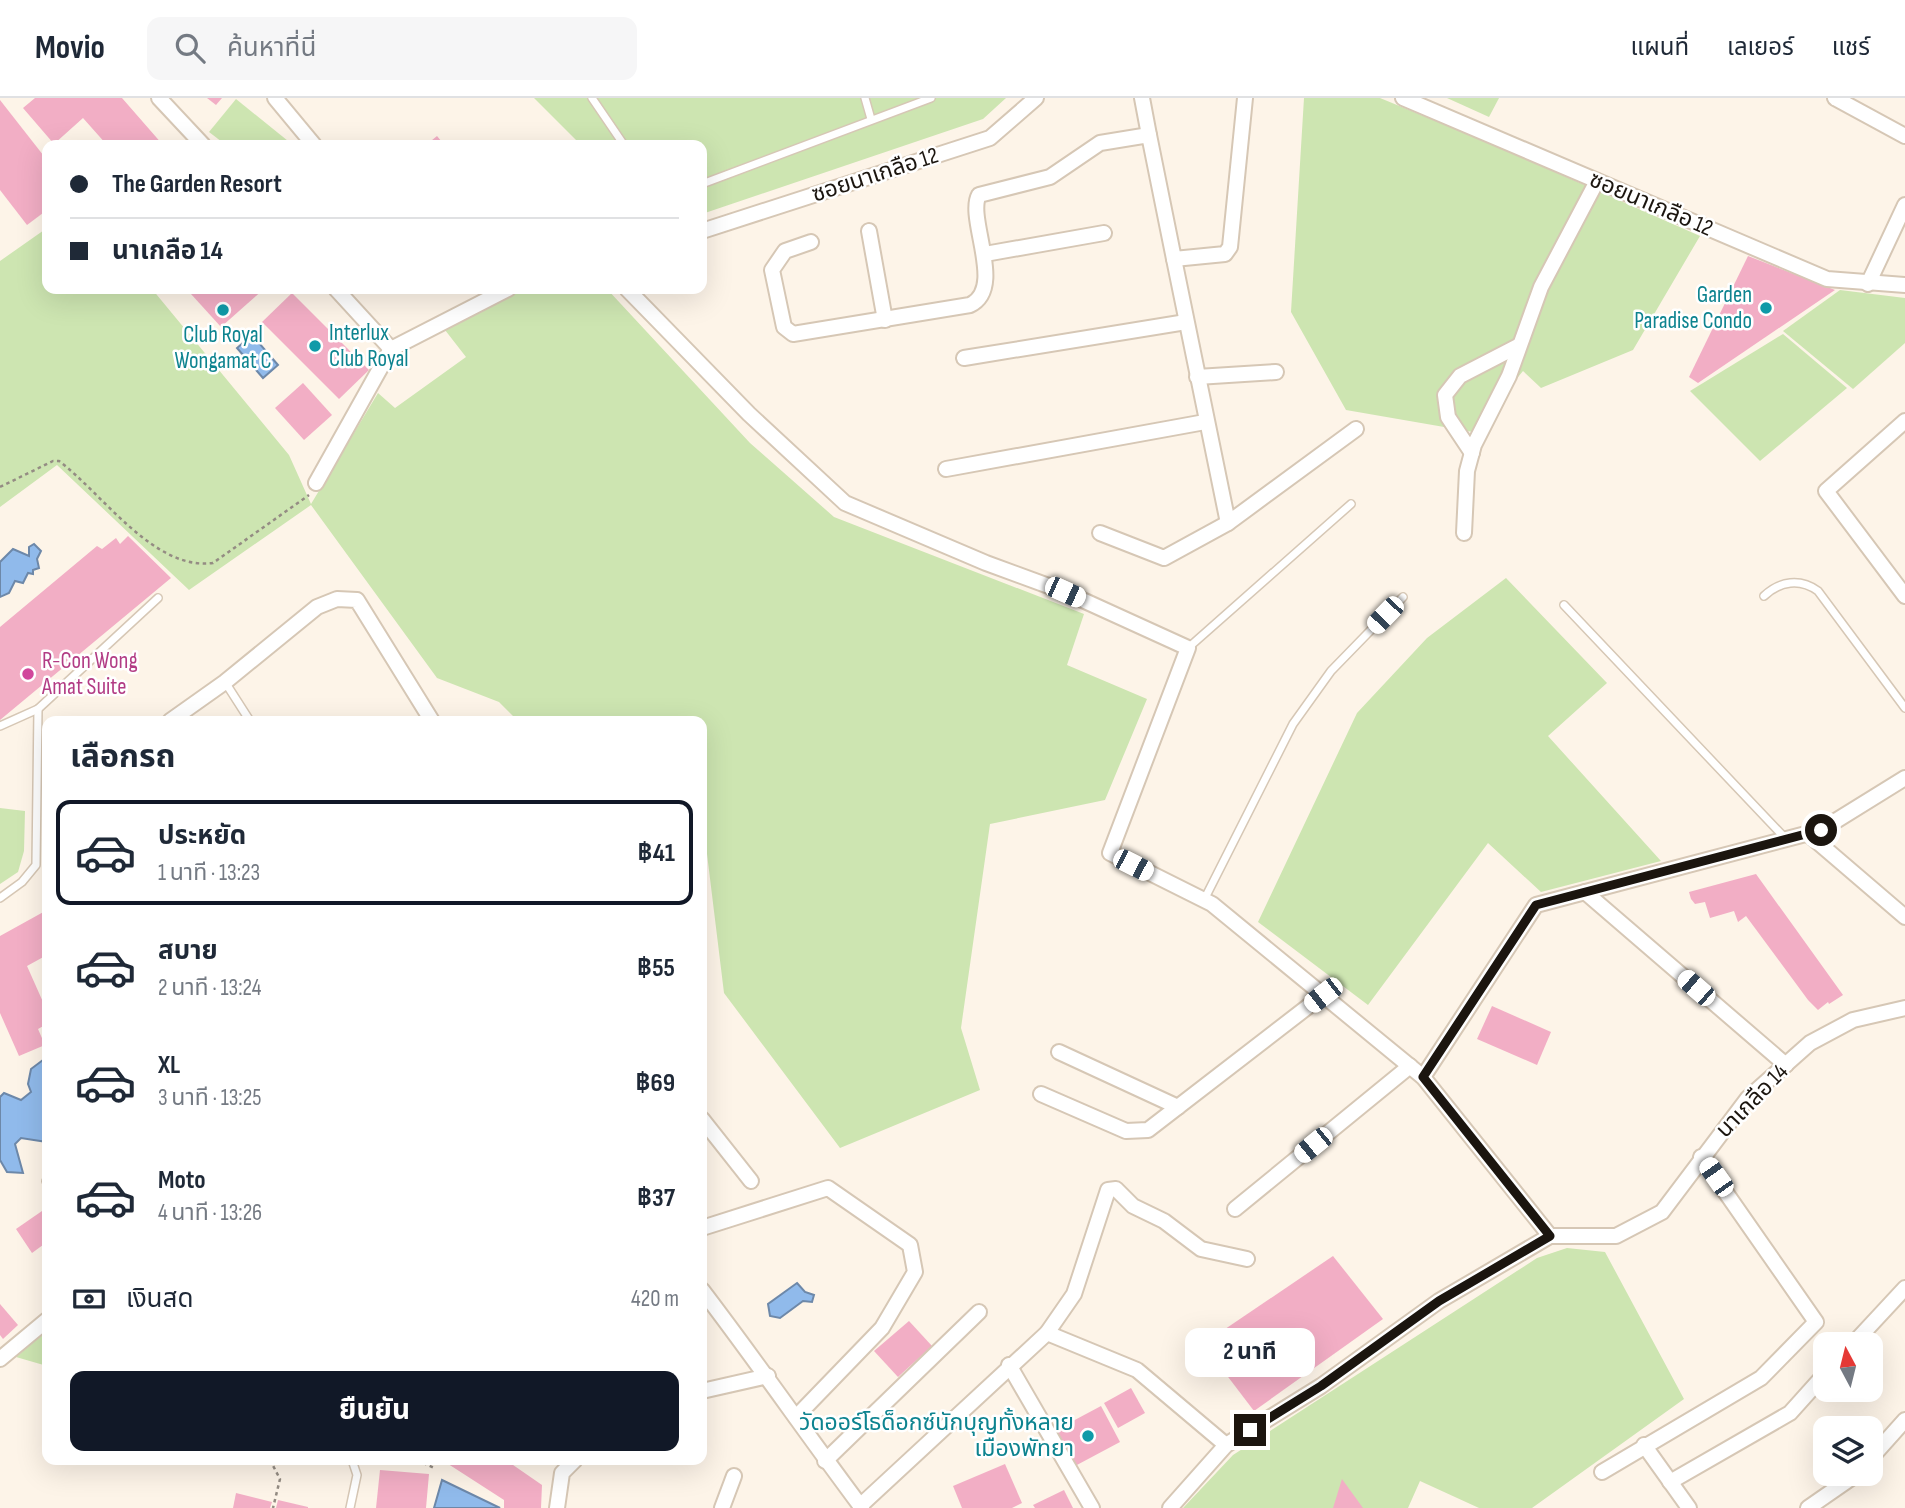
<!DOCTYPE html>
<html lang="th">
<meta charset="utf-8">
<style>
body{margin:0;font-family:"Sofia Sans Condensed","Noto Sans Thai",sans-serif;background:#f6f6f7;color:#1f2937;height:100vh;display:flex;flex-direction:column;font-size:26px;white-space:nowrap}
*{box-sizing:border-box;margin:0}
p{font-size:23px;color:#747a83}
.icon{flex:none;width:38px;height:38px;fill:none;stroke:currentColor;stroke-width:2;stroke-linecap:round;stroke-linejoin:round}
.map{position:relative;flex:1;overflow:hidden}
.drawer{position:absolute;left:42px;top:618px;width:665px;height:749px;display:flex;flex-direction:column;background:#fff;border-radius:14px;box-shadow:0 7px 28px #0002}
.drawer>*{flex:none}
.banner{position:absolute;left:42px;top:42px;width:665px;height:154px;border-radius:14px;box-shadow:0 7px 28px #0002;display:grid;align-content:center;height:154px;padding:0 28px;background:#fff}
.needle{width:46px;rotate:353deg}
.tools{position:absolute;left:1813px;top:1234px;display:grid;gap:14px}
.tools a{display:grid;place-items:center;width:70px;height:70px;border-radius:14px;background:#fff;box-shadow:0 7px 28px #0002;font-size:35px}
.end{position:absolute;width:32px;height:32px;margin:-16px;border:9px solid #1b150f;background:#fff;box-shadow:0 0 0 4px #fff}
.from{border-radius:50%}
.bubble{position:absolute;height:49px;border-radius:14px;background:#fff;box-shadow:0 7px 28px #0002;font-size:23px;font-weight:700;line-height:49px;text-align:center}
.car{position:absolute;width:21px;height:42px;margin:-21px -10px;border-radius:9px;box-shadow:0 0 5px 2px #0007;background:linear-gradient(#fff 24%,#345 0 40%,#fff 0 76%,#345 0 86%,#fff 0)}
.banner b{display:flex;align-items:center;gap:24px;height:66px;font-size:26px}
.banner b+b{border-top:2px solid #e0e1e3}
.banner i{width:18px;height:18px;background:#1f2937}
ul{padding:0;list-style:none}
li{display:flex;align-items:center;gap:21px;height:105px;margin:0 14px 10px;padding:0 14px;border:4px solid transparent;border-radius:14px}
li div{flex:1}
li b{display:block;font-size:26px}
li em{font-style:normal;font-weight:700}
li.current{border-color:#111827}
li>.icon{width:63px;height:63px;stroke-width:1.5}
h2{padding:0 28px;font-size:32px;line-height:84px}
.pay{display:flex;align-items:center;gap:18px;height:77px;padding:0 28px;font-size:26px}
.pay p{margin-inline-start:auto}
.button{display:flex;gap:14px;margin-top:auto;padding:14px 28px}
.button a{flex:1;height:80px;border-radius:14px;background:#111827;color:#fff;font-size:28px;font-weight:700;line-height:80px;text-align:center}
header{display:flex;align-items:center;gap:42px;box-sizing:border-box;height:98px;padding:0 35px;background:#fff;border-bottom:2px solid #e0e1e3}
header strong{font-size:33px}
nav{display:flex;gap:38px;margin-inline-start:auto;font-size:24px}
.search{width:490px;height:63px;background:#f6f6f7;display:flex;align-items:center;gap:18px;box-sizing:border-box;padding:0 24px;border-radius:14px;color:#747a83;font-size:26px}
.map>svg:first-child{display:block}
</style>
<header>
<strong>Movio</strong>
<div class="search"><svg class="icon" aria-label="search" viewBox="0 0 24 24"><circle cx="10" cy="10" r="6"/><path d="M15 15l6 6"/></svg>ค้นหาที่นี่</div>
<nav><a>แผนที่</a><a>เลเยอร์</a><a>แชร์</a></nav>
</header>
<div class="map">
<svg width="1905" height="1410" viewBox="0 0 1905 1410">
<rect width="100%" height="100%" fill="#fdf4e8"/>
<g fill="#cde5b1">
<path d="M534 0H1006L983 21 702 116V47H581Z"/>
<path d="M1304 0H1380L1494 47 1700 138 1633 252 1541 290 1523 273 1473 334 1346 312 1291 214Z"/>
<path d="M1447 0H1499L1489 19Z"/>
<path d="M236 1 293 47H226L209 34Z"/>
<path d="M47 130V191H152L289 357 311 406 378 295 395 310 466 259 445 232 516 191H607L750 345 834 419 1084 516 1067 567 1147 601 1105 702 990 726 961 930 980 992 840 1050 724 895 702 715V623H518L499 604 437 580 311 407 189 492 57 367 0 409V163Z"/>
<path d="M1840 192 1905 200V245L1853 291 1783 233Z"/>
<path d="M1783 236 1847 290 1760 363 1690 293Z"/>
<path d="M1506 480 1607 585 1548 638 1661 763 1541 794 1488 745 1368 907 1258 824 1357 615 1427 540Z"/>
<path d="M0 710 25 713 24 753 18 774 0 786Z"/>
<path d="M1567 1150 1605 1154 1684 1301 1532 1410H1479L1420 1383 1408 1410H1183L1233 1357 1537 1160Z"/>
<path d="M47 1233V1268L16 1259Z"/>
</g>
<g fill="#90baeb" stroke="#6d88a9" stroke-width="2">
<path d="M252 237 278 267 263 280 237 250Z"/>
<path d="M34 446 41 453 37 461 39 470 33 472V476L28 475 23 485 15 483 9 495 0 499V464L13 451 29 458V449Z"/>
<path d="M47 959V1044L21 1040 15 1046 23 1075 7 1074 0 1062V999L4 995 21 1002 31 994 28 986 31 971Z"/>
<path d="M797 1185 805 1194 814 1197 812 1204 803 1203 780 1220 770 1218 768 1206Z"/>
<path d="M442 1382 500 1410H434Z"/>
</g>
<g fill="#f2aec5">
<path d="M35 0H122L163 47H107L83 20 54 46 23 10Z"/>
<path d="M207 0H222L216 7Z"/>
<path d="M0 2 47 62V112L27 127 0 92Z"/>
<path d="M437 38 442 44 444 42 448 47H426Z"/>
<path d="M1748 158 1835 192 1698 285 1689 279Z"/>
<path d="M197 191H264L221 229 191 196Z"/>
<path d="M292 195 369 272 339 301 262 224Z"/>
<path d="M303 285 332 317 304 342 275 310Z"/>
<path d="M128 438 171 480 0 622V529L97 448 102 451 116 440 120 446Z"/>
<path d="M1756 776 1843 897 1829 906 1828 904 1818 912 1808 902 1746 818 1738 824 1734 813 1710 820 1705 804 1695 806 1691 801 1689 794Z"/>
<path d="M47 812V857L27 868 47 913V926L38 931 45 947 19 958 0 915V838Z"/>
<path d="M1492 908 1551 934 1537 967 1477 941Z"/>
<path d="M42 1113 47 1120V1144L32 1155 16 1131Z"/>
<path d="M1333 1158 1383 1221 1254 1313 1203 1246Z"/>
<path d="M0 1206 18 1227 3 1241 0 1237Z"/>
<path d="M909 1223 932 1248 898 1279 874 1253Z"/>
<path d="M1131 1290 1145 1315 1118 1330 1104 1305Z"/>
<path d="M1101 1308 1120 1344 1075 1368 1056 1332Z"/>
<path d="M442 1362H506L542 1387 541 1410H504V1402Z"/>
<path d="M1005 1366 1022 1405 1012 1410H962L953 1388Z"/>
<path d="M380 1372 429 1376 426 1410H376Z"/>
<path d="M1342 1381 1363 1410H1333Z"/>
<path d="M1064 1392 1073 1410H1035L1033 1407Z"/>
<path d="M236 1395 272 1404 270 1410H233Z"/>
<path d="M278 1402 308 1409V1410H276Z"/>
</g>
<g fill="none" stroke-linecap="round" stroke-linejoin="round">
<defs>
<g id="service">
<path d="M592 0 624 47"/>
<path d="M865 0 871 21"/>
<path d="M702 86 931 0"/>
<path d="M1764 498C1780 483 1800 480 1818 493L1905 610"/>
<path d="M1564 507 1785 740"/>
<path d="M1188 550 1351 406"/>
<path d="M225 584 250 623"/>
<path d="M0 628 38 611"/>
<path d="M0 800 22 784 36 767 38 611 158 500"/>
<path d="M1204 802 1293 626 1331 573 1403 499"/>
<path d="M46 1083 47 1085"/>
<path d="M350 1410 357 1377 352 1362"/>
</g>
<g id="minor">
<path d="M159 0 203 47"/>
<path d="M275 0 314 47"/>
<path d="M1142 0 1149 37"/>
<path d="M1403 0 1827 181 1905 187"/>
<path d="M1835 0 1905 38"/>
<path d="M702 133 990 40 1036 0"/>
<path d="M869 133 885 222"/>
<path d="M811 144 785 153 772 172 784 229 793 236 970 207C1006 190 966 120 979 97L1050 79 1100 45 1149 37 1174 161 1225 156 1230 149 1245 0"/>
<path d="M985 156 1104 135"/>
<path d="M1174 161 1228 425 1356 331"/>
<path d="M1868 186 1905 107"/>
<path d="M336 191 391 251"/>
<path d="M627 191 749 316 845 405 986 465 1065 494 1188 550 1110 755 1212 806 1423 979 1550 1138"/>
<path d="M964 260 1186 224"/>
<path d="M1197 279 1276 274"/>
<path d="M1905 323 1826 393 1905 498"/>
<path d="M1472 355 1448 319 1445 297 1460 278 1518 248"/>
<path d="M946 371 1205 324"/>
<path d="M316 385 391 251 508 191"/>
<path d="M1100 435 1164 460 1228 425"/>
<path d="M1464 435 1467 373 1474 347 1509 278 1541 189 1597 83"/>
<path d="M170 623 225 584 317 509 337 501 357 502 432 623"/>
<path d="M1807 735 1905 819"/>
<path d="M1585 794 1786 967"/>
<path d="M1059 954 1178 1009"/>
<path d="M1423 979 1536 807 1821 732 1905 680"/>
<path d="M1041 996 1126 1033 1148 1032 1323 897"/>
<path d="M702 1021 751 1083"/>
<path d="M1235 1111 1410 968"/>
<path d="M702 1130 828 1090 910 1147 915 1174 882 1230 796 1319"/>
<path d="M702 1192C757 1264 808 1338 862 1410"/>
<path d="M1047 1235 1137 1272 1226 1347"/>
<path d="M1853 1246 1905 1190"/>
<path d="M0 1261 47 1222"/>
<path d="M1009 1267 1092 1410"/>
<path d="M702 1293 768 1278"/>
<path d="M1644 1347 1689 1410"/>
<path d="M1871 1360 1905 1322"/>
<path d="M825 1363 979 1214"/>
<path d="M1602 1374 1761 1280 1816 1224 1701 1059"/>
<path d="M1670 1384 1790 1315 1825 1276"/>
<path d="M860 1408 1047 1235 1074 1196 1108 1092 1116 1091 1133 1108 1164 1123 1201 1151 1247 1161"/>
<path d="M557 1410 562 1375 575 1362"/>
<path d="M722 1410 734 1378"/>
<path d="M1170 1410 1226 1347 1321 1288 1439 1203 1550 1138H1616L1662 1114 1748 1000 1810 945 1853 922 1905 910"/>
<path d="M1808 1410 1857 1376"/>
</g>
</defs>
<use href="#service" stroke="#d6c7b5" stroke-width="10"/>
<use href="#minor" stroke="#d6c7b5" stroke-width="18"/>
<g stroke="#948c83" stroke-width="2.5" stroke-dasharray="3.5 3.5" stroke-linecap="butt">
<path d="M0 389 53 363H59C103 396 154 473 213 465L309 397"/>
<path d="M270 1362 280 1381 273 1410"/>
<path d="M417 1362 434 1370"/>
</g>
<use href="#service" stroke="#fff" stroke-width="7"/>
<use href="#minor" stroke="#fff" stroke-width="14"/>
</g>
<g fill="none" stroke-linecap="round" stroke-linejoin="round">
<path stroke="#1b150f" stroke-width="9" d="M1250 1332 1321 1288 1439 1203 1550 1138 1423 979 1536 807 1821 732"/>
</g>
<g fill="#0f9aa8" stroke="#fff" stroke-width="2.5">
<circle cx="1766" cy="210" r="7"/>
<circle cx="223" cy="212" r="7"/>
<circle cx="315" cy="248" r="7"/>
<circle cx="1088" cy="1338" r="7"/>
</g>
<circle fill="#d1479c" stroke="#fff" stroke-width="2.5" cx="28" cy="576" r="7"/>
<g text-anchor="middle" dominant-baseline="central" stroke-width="5" stroke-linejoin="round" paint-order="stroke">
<g font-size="23" fill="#1b150f" stroke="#fff">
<text transform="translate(875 77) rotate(-18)">ซอยนาเกลือ 12</text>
<text transform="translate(1651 106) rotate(23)">ซอยนาเกลือ 12</text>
<text transform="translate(1752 1003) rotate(-46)">นาเกลือ 14</text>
</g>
<g font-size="23" fill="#0d838f" stroke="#fff" text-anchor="end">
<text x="1752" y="197">Garden<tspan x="1752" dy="26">Paradise Condo</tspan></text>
<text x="329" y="235" text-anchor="start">Interlux<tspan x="329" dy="26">Club Royal</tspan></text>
<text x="223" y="237" text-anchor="middle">Club Royal<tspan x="223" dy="26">Wongamat C</tspan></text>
<text x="1074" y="1325">วัดออร์โธด็อกซ์นักบุญทั้งหลาย<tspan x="1074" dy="26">เมืองพัทยา</tspan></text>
</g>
<g font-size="23" fill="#b23c85" stroke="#fff" text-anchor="start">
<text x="42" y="563">R-Con Wong<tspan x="42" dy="26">Amat Suite</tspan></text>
</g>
</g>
</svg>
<div class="tools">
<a><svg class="needle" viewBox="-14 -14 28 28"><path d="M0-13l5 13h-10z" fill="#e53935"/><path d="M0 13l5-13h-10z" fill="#747a83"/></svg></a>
<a><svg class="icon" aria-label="layers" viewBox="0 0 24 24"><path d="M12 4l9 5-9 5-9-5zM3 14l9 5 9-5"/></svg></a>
</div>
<i class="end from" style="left:1821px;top:732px"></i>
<i class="end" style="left:1250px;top:1332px"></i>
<div class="bubble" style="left:1185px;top:1230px;width:130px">2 นาที</div>
<i class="car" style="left:1065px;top:494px;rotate:114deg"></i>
<i class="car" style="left:1385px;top:517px;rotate:224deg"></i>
<i class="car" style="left:1133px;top:767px;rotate:117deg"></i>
<i class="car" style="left:1696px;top:890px;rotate:311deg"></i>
<i class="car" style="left:1323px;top:897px;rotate:232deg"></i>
<i class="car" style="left:1313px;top:1047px;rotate:231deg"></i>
<i class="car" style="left:1716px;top:1079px;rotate:325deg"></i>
<div class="banner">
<b><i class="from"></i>The Garden Resort</b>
<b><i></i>นาเกลือ 14</b>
</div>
<section class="drawer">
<h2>เลือกรถ</h2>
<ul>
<li class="current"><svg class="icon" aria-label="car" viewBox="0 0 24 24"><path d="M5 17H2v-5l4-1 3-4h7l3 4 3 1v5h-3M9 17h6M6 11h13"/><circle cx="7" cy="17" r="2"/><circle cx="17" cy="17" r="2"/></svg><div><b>ประหยัด</b><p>1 นาที · 13:23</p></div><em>฿41</em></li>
<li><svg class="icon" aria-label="car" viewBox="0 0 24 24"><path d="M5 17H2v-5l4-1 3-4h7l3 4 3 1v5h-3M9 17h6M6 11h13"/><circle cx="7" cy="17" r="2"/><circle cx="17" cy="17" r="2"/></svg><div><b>สบาย</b><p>2 นาที · 13:24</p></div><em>฿55</em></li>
<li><svg class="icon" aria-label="car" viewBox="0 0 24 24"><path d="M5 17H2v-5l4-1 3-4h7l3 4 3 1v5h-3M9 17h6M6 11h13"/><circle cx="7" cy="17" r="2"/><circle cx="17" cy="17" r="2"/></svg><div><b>XL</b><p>3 นาที · 13:25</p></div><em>฿69</em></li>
<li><svg class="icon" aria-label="car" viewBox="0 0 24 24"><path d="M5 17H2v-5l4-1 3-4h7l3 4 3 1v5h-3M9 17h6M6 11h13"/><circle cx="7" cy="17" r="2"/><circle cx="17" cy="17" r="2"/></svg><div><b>Moto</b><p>4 นาที · 13:26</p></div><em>฿37</em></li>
</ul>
<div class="pay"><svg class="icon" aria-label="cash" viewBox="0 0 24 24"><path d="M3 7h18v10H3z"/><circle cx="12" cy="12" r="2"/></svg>เงินสด<p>420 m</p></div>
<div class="button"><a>ยืนยัน</a></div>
</section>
</div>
